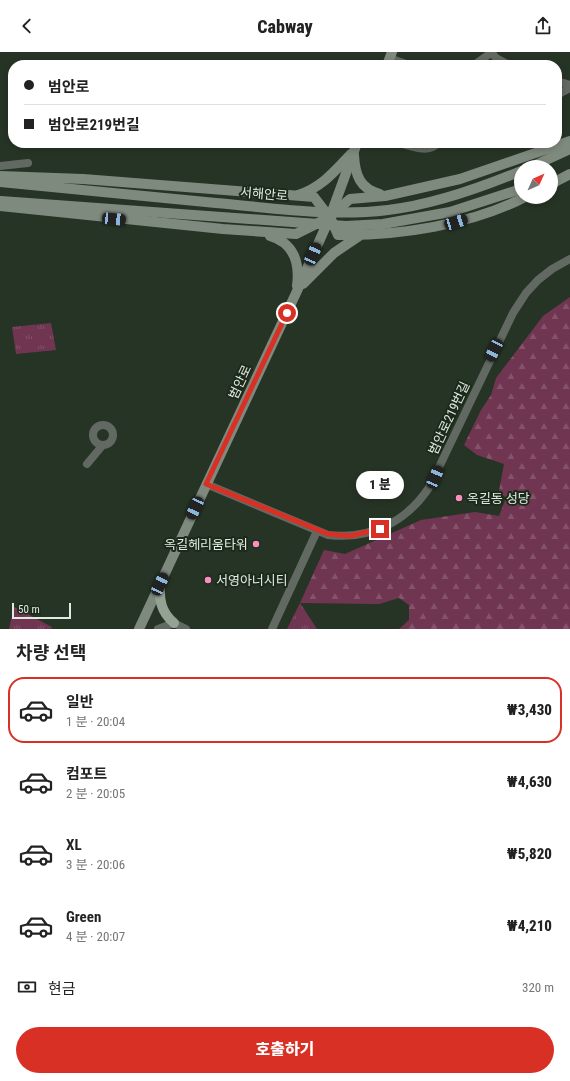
<!DOCTYPE html>
<html lang="ko">
<meta charset="utf-8">
<style>
body{margin:0;font-family:"Roboto Condensed","Noto Sans KR",sans-serif;background:#f2f2f2;color:#222;height:100vh;display:flex;flex-direction:column;font-size:15px;white-space:nowrap}
*{box-sizing:border-box;margin:0}
p{font-size:13px;color:#767676}
.icon{flex:none;width:22px;height:22px;fill:none;stroke:currentColor;stroke-width:2;stroke-linecap:round;stroke-linejoin:round}
.map{position:relative;height:577px;overflow:hidden}
.drawer{display:flex;flex-direction:column;background:#fff;flex:1}
.drawer>*{flex:none}
.top-card{position:absolute;left:8px;top:8px;width:554px;height:88px;border-radius:16px;box-shadow:0 2px 6px #0003;display:grid;align-content:center;height:88px;padding:0 16px;background:#fff}
.needle{width:26px;rotate:45deg}
.tools{position:absolute;left:514px;top:108px;display:grid;gap:8px}
.tools a{display:grid;place-items:center;width:44px;height:44px;border-radius:50%;background:#fff;box-shadow:0 2px 6px #0003;font-size:20px}
.scale{position:absolute;left:12px;bottom:10px;width:59px;box-sizing:border-box;padding-left:4px;border:2px solid #e1eae0;border-top:0;font-size:11px;line-height:14px;white-space:nowrap;color:#e1eae0;-webkit-text-stroke:3px #1c2a1b;paint-order:stroke}
.end{position:absolute;width:18px;height:18px;margin:-9px;border:5px solid #d93025;background:#fff;box-shadow:0 0 0 2px #fff}
.from{border-radius:50%}
.bubble{position:absolute;height:28px;border-radius:14px;background:#fff;box-shadow:0 2px 6px #0003;font-size:13px;font-weight:800;line-height:28px;text-align:center}
.car{position:absolute;width:12px;height:24px;margin:-12px -6px;border-radius:5px;box-shadow:0 0 3px 1px #0007;background:linear-gradient(#222 24%,#8ab4d8 0 40%,#222 0 76%,#8ab4d8 0 86%,#222 0)}
.top-card b{display:flex;align-items:center;gap:14px;height:38px;font-size:15px}
.top-card b+b{border-top:1px solid #e0e0e0}
.top-card i{width:10px;height:10px;background:#222}
ul{padding:0;list-style:none}
li{display:flex;align-items:center;gap:12px;height:66px;margin:0 8px 6px;padding:0 8px;border:2px solid transparent;border-radius:16px}
li div{flex:1}
li b{display:block;font-size:15px}
li em{font-style:normal;font-weight:800}
li.on{border-color:#d93025}
li>.icon{width:36px;height:36px;stroke-width:1.5}
h2{padding:0 16px;font-size:18px;line-height:48px}
.pay{display:flex;align-items:center;gap:10px;height:44px;padding:0 16px;font-size:15px}
.pay p{margin-inline-start:auto}
.primary-button{display:flex;gap:8px;margin-top:auto;padding:8px 16px}
.primary-button a{flex:1;height:46px;border-radius:24px;background:#d93025;color:#fff;font-size:16px;font-weight:800;line-height:46px;text-align:center}
header{display:flex;justify-content:space-between;align-items:center;height:52px;padding:0 16px;background:#fff;font-size:18px;font-weight:800}
.map>svg:first-child{display:block}
</style>
<header><svg class="icon" aria-label="back" viewBox="0 0 24 24"><path d="M15 5l-7 7 7 7"/></svg>Cabway<svg class="icon" aria-label="share" viewBox="0 0 24 24"><path d="M12 15V3M7 8l5-5 5 5M5 13v7h14v-7"/></svg></header>
<div class="map">
<svg width="570" height="577" viewBox="0 0 570 577">
<defs>
<pattern id="forest-firs" width="22" height="20" patternUnits="userSpaceOnUse"><rect width="22" height="20" fill="#703551"/><path d="M5 1l3.5 6h-7zM16 11l3.5 6h-7z" fill="#84526a"/></pattern>
<pattern id="park-tufts" width="24" height="20" patternUnits="userSpaceOnUse"><rect width="24" height="20" fill="#703551"/><path d="M3 7l-1-3M5 7V3M7 7l1-3M15 17l-1-3M17 17v-4M19 17l1-3" fill="none" stroke="#84526a"/></pattern>
</defs>
<rect width="100%" height="100%" fill="#263425"/>
<path fill="url(#forest-firs)" d="M570 245V577H399L409 568V553L399 546 379 552 300 551 324 498 345 502 421 468 475 460 499 464 506 446 499 439 504 412 477 403 464 393 481 358 491 343 496 326 543 264Z"/>
<g fill="url(#park-tufts)">
<path d="M51 271 56 298 16 302 12 275Z"/>
<path d="M300 551 317 577H287Z"/>
<path d="M14 555 52 575 51 577H9Z"/>
</g>
<g fill="none" stroke-linecap="round" stroke-linejoin="round">
<g stroke="#626962" stroke-width="8">
<path d="M491 0 496 6 509 13"/>
<path d="M389 6 409 13"/>
<path d="M474 13 491 1"/>
<path d="M557 29 570 33"/>
<path d="M557 43 570 36"/>
<path d="M399 91C411 94 428 102 438 91"/>
<path d="M0 114 28 111"/>
<circle cx="103" cy="383" r="10"/>
<path d="M87 412 102 394"/>
<path d="M206 432 328 483C370 488 407 470 430 434L513 261 526 241 538 228 552 217 570 207"/>
<path d="M158 577 174 571 186 577"/>
<path d="M272 577 317 479"/>
</g>
<g stroke="#7f8a7e" stroke-width="10">
<path d="M387 13 392 0"/>
<path d="M354 103C355 123 360 137 380 142"/>
<path d="M531 115 570 97"/>
<path d="M0 124 83 127 314 145 327 162"/>
<path d="M0 130C72 137 144 144 216 151 273 156 331 165 388 158 432 153 480 136 521 119"/>
<path d="M551 132 570 122"/>
<path d="M298 143C321 136 335 119 351 102"/>
<path d="M1 149 346 174 383 172 450 160 521 137"/>
<path d="M0 154 223 177 296 182 330 165 338 183C398 184 471 173 525 145"/>
<path d="M334 161 350 147 385 144 460 127 570 89"/>
<path d="M270 184C294 191 300 211 297 234"/>
<path d="M303 232 334 201 359 184"/>
<path d="M139 577 297 239 330 165 357 91"/>
</g>
<path stroke="#94a293" stroke-width="10" d="M160 532C159 548 161 560 174 571"/>
</g>
<g fill="none" stroke-linecap="round" stroke-linejoin="round">
<path stroke="#d93025" stroke-width="5" d="M287 261 206 432 328 482 350 484 380 477"/>
</g>
<g fill="#fc8fc2" stroke="#1c2a1b" stroke-width="1.5">
<circle cx="459" cy="446" r="4"/>
<circle cx="256" cy="492" r="4"/>
<circle cx="208" cy="528" r="4"/>
</g>
<g text-anchor="middle" dominant-baseline="central" stroke-width="4" stroke-linejoin="round" paint-order="stroke">
<g font-size="13" fill="#e1eae0" stroke="#1c2a1b">
<text transform="translate(264 142) rotate(5)">서해안로</text>
<text transform="translate(240 330) rotate(-65)">범안로</text>
<text transform="translate(449 366) rotate(-65)">범안로219번길</text>
</g>
<g font-size="13" fill="#e1eae0" stroke="#1c2a1b" text-anchor="start">
<text x="467" y="446">옥길동 성당</text>
<text x="248" y="492" text-anchor="end">옥길헤리움타워</text>
<text x="216" y="528">서영아너시티</text>
</g>
</g>
</svg>
<div class="tools">
<a><svg class="needle" viewBox="-14 -14 28 28"><path d="M0-13l5 13h-10z" fill="#e53935"/><path d="M0 13l5-13h-10z" fill="#767676"/></svg></a>
</div>
<div class="scale">50 m</div>
<i class="end from" style="left:287px;top:261px"></i>
<i class="end" style="left:380px;top:477px"></i>
<div class="bubble" style="left:356px;top:419px;width:48px">1 분</div>
<i class="car" style="left:114px;top:167px;rotate:95deg"></i>
<i class="car" style="left:456px;top:170px;rotate:73deg"></i>
<i class="car" style="left:313px;top:202px;rotate:24deg"></i>
<i class="car" style="left:494px;top:298px;rotate:206deg"></i>
<i class="car" style="left:435px;top:425px;rotate:23deg"></i>
<i class="car" style="left:195px;top:456px;rotate:205deg"></i>
<i class="car" style="left:160px;top:532px;rotate:25deg"></i>
<div class="top-card">
<b><i class="from"></i>범안로</b>
<b><i></i>범안로219번길</b>
</div>
</div>
<section class="drawer">
<h2>차량 선택</h2>
<ul>
<li class="on"><svg class="icon" aria-label="car" viewBox="0 0 24 24"><path d="M5 17H2v-5l4-1 3-4h7l3 4 3 1v5h-3M9 17h6M6 11h13"/><circle cx="7" cy="17" r="2"/><circle cx="17" cy="17" r="2"/></svg><div><b>일반</b><p>1 분 · 20:04</p></div><em>₩3,430</em></li>
<li><svg class="icon" aria-label="car" viewBox="0 0 24 24"><path d="M5 17H2v-5l4-1 3-4h7l3 4 3 1v5h-3M9 17h6M6 11h13"/><circle cx="7" cy="17" r="2"/><circle cx="17" cy="17" r="2"/></svg><div><b>컴포트</b><p>2 분 · 20:05</p></div><em>₩4,630</em></li>
<li><svg class="icon" aria-label="car" viewBox="0 0 24 24"><path d="M5 17H2v-5l4-1 3-4h7l3 4 3 1v5h-3M9 17h6M6 11h13"/><circle cx="7" cy="17" r="2"/><circle cx="17" cy="17" r="2"/></svg><div><b>XL</b><p>3 분 · 20:06</p></div><em>₩5,820</em></li>
<li><svg class="icon" aria-label="car" viewBox="0 0 24 24"><path d="M5 17H2v-5l4-1 3-4h7l3 4 3 1v5h-3M9 17h6M6 11h13"/><circle cx="7" cy="17" r="2"/><circle cx="17" cy="17" r="2"/></svg><div><b>Green</b><p>4 분 · 20:07</p></div><em>₩4,210</em></li>
</ul>
<div class="pay"><svg class="icon" aria-label="cash" viewBox="0 0 24 24"><path d="M3 7h18v10H3z"/><circle cx="12" cy="12" r="2"/></svg>현금<p>320 m</p></div>
<div class="primary-button"><a>호출하기</a></div>
</section>
